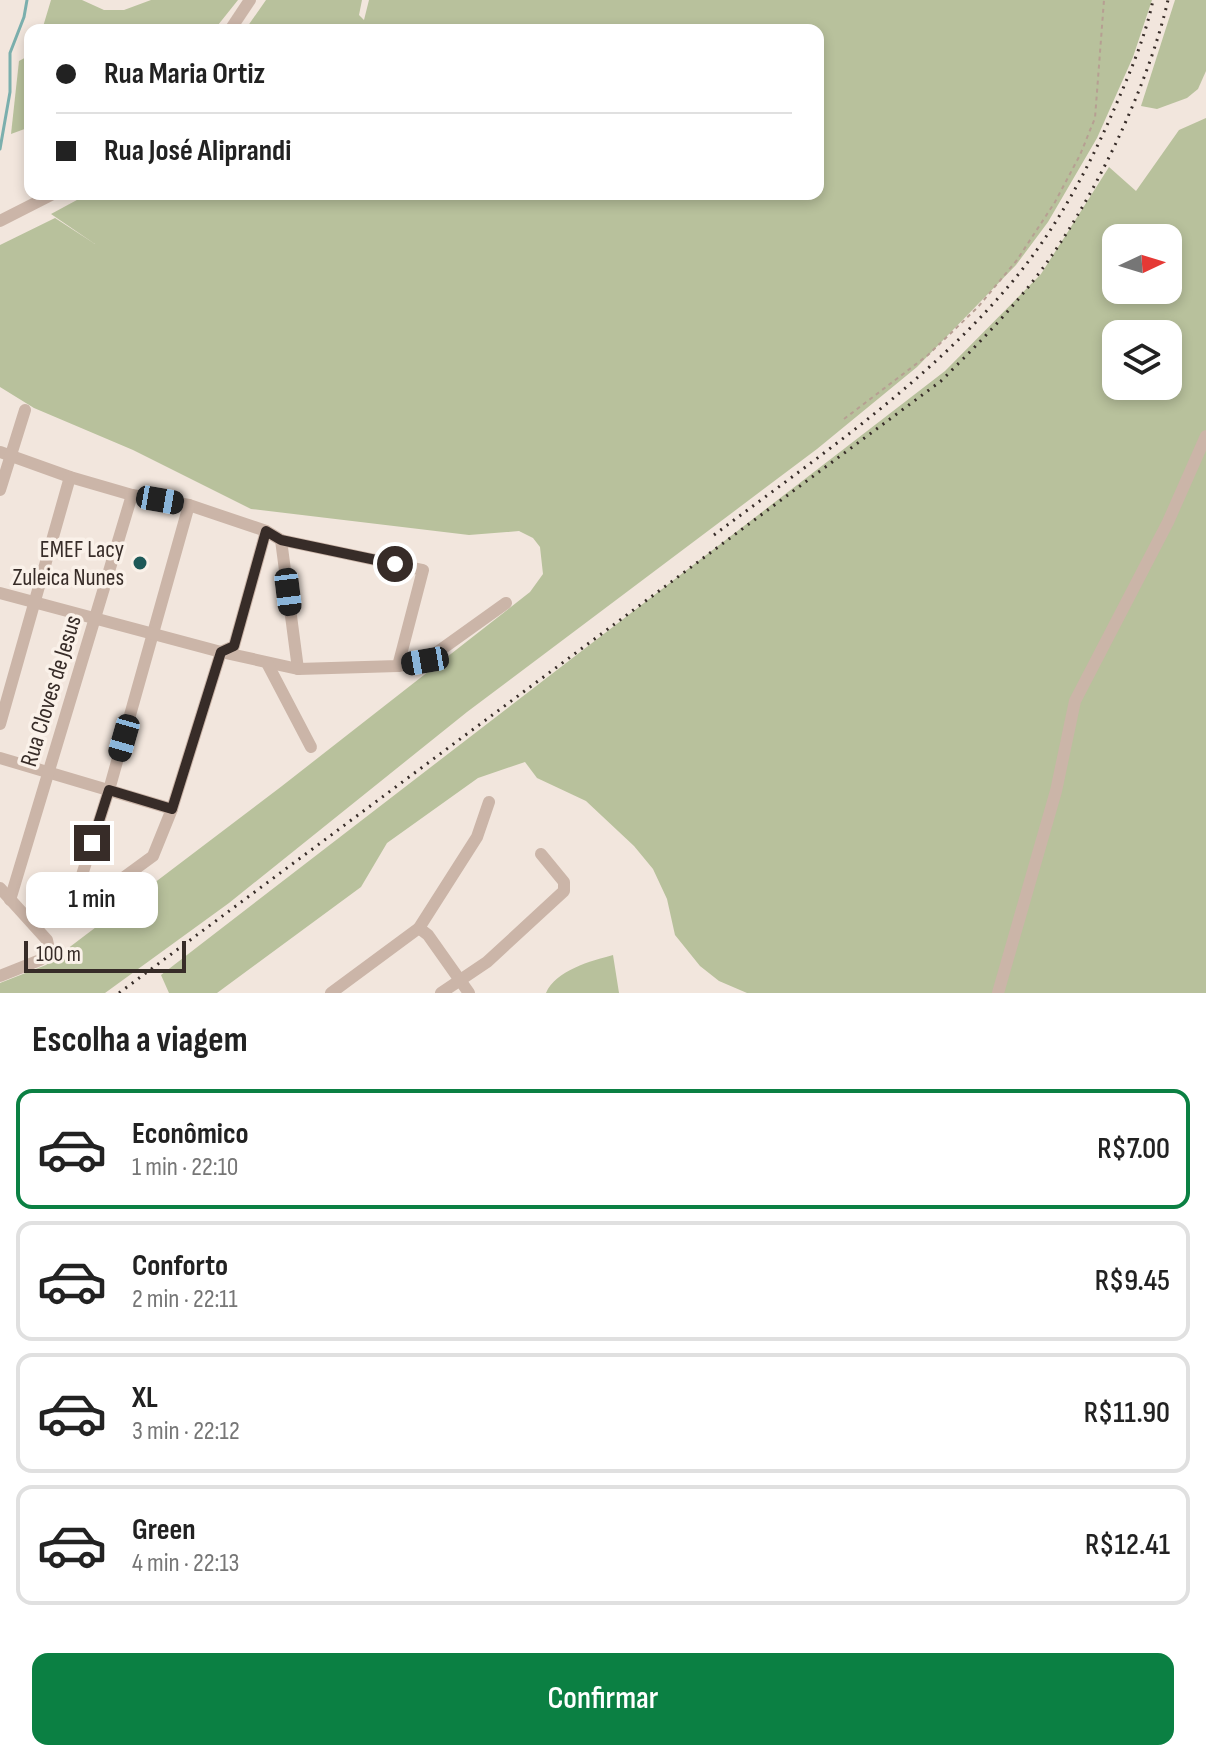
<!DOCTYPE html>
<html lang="pt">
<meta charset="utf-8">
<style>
body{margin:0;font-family:"Sofia Sans Condensed",sans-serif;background:#f6f6f6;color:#222;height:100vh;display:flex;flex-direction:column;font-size:30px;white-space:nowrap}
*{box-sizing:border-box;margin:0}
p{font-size:26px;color:#767676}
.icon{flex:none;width:44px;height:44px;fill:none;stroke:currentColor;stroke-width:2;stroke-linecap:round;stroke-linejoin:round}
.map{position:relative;height:993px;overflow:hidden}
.sheet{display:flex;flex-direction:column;background:#fff;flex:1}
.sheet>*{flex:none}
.banner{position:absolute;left:24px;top:24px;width:800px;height:176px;border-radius:16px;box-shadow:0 4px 12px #0003;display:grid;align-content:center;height:176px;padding:0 32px;background:#fff}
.needle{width:52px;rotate:86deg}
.controls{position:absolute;left:1102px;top:224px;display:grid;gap:16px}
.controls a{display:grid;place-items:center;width:80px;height:80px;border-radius:16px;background:#fff;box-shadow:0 4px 12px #0003;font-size:40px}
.scale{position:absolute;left:24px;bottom:20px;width:162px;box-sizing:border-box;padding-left:8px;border:4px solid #372c28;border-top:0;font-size:22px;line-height:28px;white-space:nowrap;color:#372c28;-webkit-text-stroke:6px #faf1e9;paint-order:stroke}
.end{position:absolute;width:36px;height:36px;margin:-18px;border:10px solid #372c28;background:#fff;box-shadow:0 0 0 4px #fff}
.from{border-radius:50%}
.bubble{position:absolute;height:56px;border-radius:16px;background:#fff;box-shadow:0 4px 12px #0003;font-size:26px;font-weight:600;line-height:56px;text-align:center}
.car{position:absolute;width:24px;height:48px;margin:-24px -12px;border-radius:10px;box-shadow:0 0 6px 2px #0007;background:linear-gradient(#222 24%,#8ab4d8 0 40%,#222 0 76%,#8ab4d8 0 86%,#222 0)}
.banner b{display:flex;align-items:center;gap:28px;height:76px;font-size:30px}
.banner b+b{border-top:2px solid #e0e0e0}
.banner i{width:20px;height:20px;background:#222}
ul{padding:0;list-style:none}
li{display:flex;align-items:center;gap:24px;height:120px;margin:0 16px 12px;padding:0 16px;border:4px solid #e0e0e0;border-radius:16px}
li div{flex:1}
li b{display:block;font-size:30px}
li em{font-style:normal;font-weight:600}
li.selected{border-color:#0b8043}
li>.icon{width:72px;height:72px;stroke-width:1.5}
h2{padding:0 32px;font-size:36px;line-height:96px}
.action{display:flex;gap:16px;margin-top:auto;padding:16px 32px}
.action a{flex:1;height:92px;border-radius:16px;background:#0b8043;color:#fff;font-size:32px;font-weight:600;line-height:92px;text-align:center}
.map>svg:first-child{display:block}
</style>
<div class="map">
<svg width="1206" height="993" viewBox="0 0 1206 993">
<rect width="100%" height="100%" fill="#f2e6dd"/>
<g fill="#b8c19c" fill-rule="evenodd">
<path d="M51 0H82L104 10H124L151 0H238L214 30H190L186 27 180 30H42Z"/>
<path d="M266 0H362L359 15 364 20 369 0H1152L1133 57 1097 138 1048 222 1016 265 917 367 817 449 467 712 229 903 105 993H0V983L46 965 282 786 530 592 543 574 540 547 533 538 519 531 469 535 251 509 133 450 34 408 0 387V245L55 218 95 244 51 214 88 194H818V30H245Z"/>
<path d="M1175 0H1206V71L1198 89 1187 98 1157 109 1141 106Z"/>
<path d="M30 55V127L11 134 19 61Z"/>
<path d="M1206 118V993H747L719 981 700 966 675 935 667 899 653 869 634 846 586 801 537 778 525 762 478 778 387 843 361 887 217 993H169L161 975 945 371 1041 274 1109 167 1136 191 1179 130ZM1116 238H1168V290H1116ZM1116 334H1168V386H1116Z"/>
<path d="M613 955 619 993H546C556 970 591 961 613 955Z"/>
</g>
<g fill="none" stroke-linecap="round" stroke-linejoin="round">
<path stroke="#7bafad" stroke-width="3" d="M0 149 10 92V53L24 17 27 0"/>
<path stroke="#b69f92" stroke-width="2" stroke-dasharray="4 4" stroke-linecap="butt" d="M844 419 928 355 978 307 1017 260 1055 202 1080 155 1095 118 1104 0"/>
<g stroke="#cbb5a8" stroke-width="12">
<path d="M230 30 250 0"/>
<path d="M0 221 53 194"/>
<path d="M0 452 70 477 132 495 189 505 266 531 281 540 423 570 398 666"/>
<path d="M0 490 25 410"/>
<path d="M189 505 109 790 75 897 77 903 86 905 153 856 172 809 221 652 234 646 266 531"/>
<path d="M281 540 298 669"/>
<path d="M0 593 221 652 298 669 398 666 425 661 506 603"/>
<path d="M267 663 311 747"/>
<path d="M0 724 70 477"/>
<path d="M0 758 172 809"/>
<path d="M0 888 47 940 49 949 40 960 0 976"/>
<path d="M10 900 132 495"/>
<path d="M419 928 428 935 469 993"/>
<path d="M331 993 419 928 477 837 489 802"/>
<path d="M441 993 487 962 564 891V882L541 854"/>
<path d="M998 993 1056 791 1075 701 1168 522 1206 436"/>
</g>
<g stroke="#372c28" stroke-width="3" stroke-dasharray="2 6" stroke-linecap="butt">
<path d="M714 535C819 456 933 379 1017 276 1056 228 1087 171 1112 114 1128 77 1145 39 1153 0"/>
<path d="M119 993 941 381C970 352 999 323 1025 291 1085 219 1147 92 1168 0"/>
</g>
</g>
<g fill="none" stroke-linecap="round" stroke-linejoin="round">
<path stroke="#372c28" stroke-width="10" d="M92 843 109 790 172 809 221 652 234 646 266 531 281 540 395 564"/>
</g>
<circle fill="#1e5958" stroke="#faf1e9" stroke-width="3" cx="140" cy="563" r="8"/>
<g text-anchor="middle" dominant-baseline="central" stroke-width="7" stroke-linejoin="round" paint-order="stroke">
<g font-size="24" fill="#372c28" stroke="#faf1e9" text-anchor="end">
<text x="124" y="549">EMEF Lacy<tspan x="124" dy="28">Zuleica Nunes</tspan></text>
</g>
<g font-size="24" fill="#372c28" stroke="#faf1e9">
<text transform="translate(51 691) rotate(-73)">Rua Cloves de Jesus</text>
</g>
</g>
</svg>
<div class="controls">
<a><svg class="needle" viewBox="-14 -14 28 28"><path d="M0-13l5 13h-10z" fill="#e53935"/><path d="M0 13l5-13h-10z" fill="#767676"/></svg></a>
<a><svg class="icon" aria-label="layers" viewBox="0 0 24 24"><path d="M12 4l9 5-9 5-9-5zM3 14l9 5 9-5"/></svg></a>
</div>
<div class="scale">100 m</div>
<i class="end from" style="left:395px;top:564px"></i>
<i class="end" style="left:92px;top:843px"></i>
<div class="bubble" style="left:26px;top:872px;width:132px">1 min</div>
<i class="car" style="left:160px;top:500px;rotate:100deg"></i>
<i class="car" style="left:288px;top:592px;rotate:173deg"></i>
<i class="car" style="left:425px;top:661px;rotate:260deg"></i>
<i class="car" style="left:124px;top:738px;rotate:196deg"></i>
<div class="banner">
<b><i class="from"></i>Rua Maria Ortiz</b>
<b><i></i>Rua José Aliprandi</b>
</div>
</div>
<section class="sheet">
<h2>Escolha a viagem</h2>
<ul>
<li class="selected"><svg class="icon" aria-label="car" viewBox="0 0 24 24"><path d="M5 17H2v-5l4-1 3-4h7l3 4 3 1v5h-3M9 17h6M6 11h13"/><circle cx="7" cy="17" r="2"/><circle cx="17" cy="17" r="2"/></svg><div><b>Econômico</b><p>1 min · 22:10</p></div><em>R$7.00</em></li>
<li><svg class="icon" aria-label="car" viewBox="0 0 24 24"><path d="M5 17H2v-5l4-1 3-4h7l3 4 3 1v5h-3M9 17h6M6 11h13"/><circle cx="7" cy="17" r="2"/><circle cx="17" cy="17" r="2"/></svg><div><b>Conforto</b><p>2 min · 22:11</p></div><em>R$9.45</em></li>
<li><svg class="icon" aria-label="car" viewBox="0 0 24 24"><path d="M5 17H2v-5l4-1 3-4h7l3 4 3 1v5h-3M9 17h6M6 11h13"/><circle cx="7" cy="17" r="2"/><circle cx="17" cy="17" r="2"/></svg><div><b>XL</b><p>3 min · 22:12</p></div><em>R$11.90</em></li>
<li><svg class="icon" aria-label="car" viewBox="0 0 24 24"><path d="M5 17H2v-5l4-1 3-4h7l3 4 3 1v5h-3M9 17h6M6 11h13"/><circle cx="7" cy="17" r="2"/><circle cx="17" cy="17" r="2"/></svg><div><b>Green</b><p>4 min · 22:13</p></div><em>R$12.41</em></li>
</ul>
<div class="action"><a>Confirmar</a></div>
</section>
